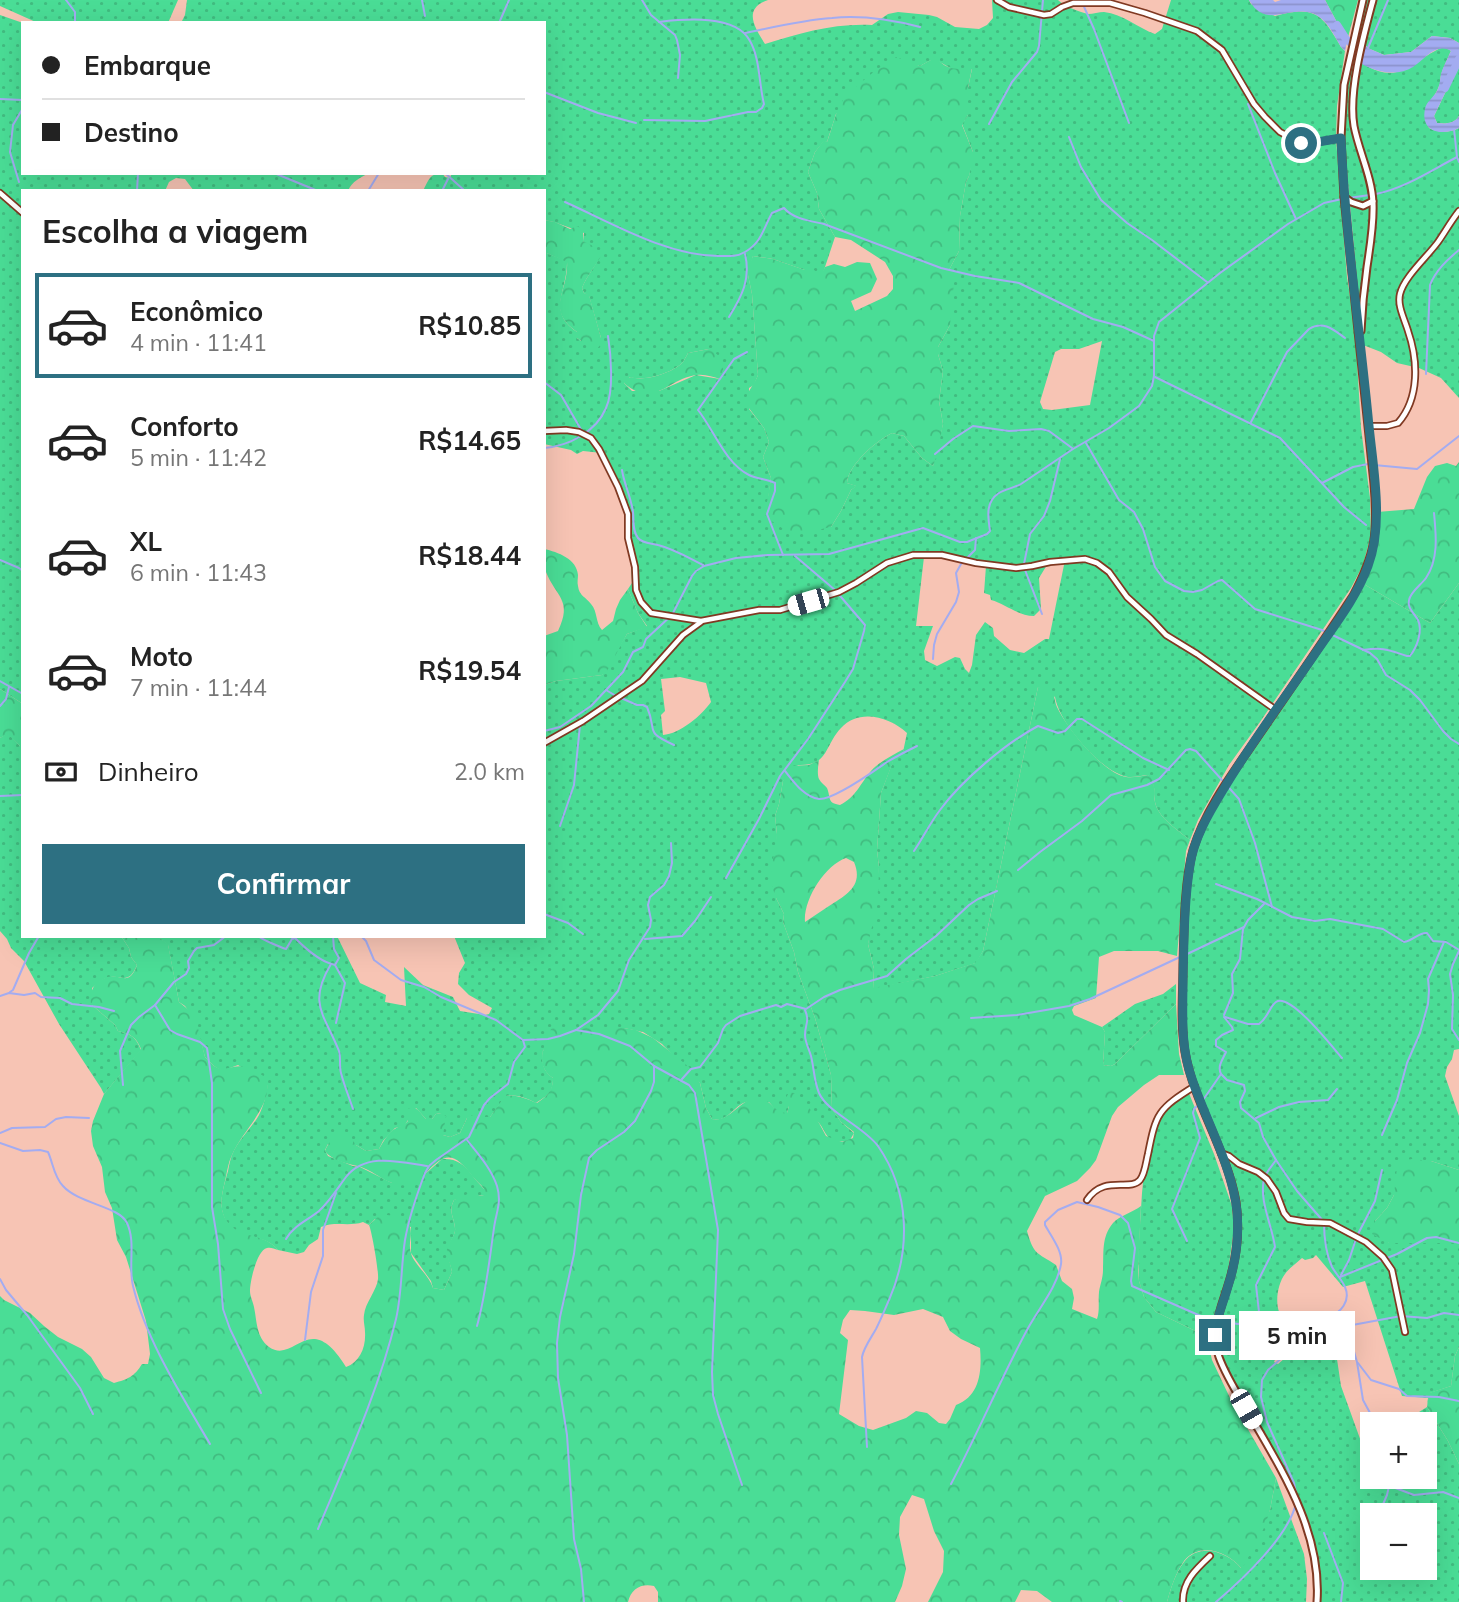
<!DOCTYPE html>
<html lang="pt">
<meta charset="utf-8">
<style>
body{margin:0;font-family:Mulish,sans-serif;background:#f2f2f2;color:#222;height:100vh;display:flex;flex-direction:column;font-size:26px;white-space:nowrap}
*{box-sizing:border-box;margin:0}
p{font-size:23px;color:#767676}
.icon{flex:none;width:38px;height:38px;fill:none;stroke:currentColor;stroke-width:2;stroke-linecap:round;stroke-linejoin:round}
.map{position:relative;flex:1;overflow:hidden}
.details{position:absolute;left:21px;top:189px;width:525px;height:749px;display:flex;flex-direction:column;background:#fff;border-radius:0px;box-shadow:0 7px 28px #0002}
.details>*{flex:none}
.top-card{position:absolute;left:21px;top:21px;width:525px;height:154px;border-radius:0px;box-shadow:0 7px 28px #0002;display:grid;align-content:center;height:154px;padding:0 21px;background:#fff}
.controls{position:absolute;left:1360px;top:1412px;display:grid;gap:14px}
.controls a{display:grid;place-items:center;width:77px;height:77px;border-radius:0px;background:#fff;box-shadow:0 7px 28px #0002;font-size:35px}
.end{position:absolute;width:32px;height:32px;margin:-16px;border:9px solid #2d7082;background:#fff;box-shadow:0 0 0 4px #fff}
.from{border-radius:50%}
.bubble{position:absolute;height:49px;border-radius:0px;background:#fff;box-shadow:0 7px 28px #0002;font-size:23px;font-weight:700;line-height:49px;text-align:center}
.car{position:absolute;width:21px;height:42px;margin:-21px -10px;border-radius:9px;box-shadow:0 0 5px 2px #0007;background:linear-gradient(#fff 24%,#345 0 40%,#fff 0 76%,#345 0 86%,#fff 0)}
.top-card b{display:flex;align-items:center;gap:24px;height:66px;font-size:26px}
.top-card b+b{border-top:2px solid #e0e0e0}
.top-card i{width:18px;height:18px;background:#222}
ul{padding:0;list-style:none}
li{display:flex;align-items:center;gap:21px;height:105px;margin:0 14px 10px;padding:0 7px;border:4px solid transparent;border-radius:0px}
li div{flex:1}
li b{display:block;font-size:26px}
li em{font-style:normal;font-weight:700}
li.active{border-color:#2d7082}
li>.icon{width:63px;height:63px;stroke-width:1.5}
h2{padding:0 21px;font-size:32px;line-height:84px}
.pay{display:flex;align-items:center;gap:18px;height:77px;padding:0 21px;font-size:26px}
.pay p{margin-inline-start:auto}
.primary-button{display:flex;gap:14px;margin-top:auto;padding:14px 21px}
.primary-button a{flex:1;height:80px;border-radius:0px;background:#2d7082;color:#fff;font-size:28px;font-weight:700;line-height:80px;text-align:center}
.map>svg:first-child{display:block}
</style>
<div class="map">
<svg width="1459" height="1602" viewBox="0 0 1459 1602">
<defs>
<pattern id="green-dots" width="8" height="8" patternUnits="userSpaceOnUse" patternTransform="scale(1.75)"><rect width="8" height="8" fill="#4add96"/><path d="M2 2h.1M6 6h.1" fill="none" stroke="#41bc80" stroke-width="1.8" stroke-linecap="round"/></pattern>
<pattern id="forest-crowns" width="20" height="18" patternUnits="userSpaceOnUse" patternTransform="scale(1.75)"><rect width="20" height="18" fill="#4add96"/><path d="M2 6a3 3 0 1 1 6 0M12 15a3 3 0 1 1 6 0" fill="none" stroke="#41bc80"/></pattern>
<pattern id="water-rules" width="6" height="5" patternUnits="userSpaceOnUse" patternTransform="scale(1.75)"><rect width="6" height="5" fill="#a3acf1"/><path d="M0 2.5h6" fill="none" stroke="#8c93cd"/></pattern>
</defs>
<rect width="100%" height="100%" fill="#f7c4b4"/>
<g fill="url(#green-dots)" fill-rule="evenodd">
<path d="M0 0H178L168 23H38L0 6Z"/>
<path d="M187 0H768C742 9 755 28 765 44 801 33 834 23 872 25L888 14 898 12 929 15 937 17 955 27 979 29 987 25 993 18 992 0H1058C1064 6 1079 12 1088 14 1093 14 1099 12 1104 12 1123 14 1138 28 1155 34L1162 29 1171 0H1249L1251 4 1275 16C1315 5 1322 14 1341 47L1345 51 1337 106 1336 139 1347 277 1355 328 1361 428 1370 498 1371 535 1363 565 1351 588 1260 722 1229 765 1198 820 1190 840C1178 830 1158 818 1155 802 1152 787 1158 789 1148 775 1139 776 1129 779 1121 775 1097 766 1059 722 1055 697L1038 687 983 951 976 963 935 976 873 989 874 969 868 944 879 867 877 850 881 793 893 761 903 752 907 733C890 717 859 708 841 728 824 746 829 766 798 765L783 781 779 804 775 816 777 834 776 898 784 914 783 922 794 952 798 972 815 1018 831 1075 832 1109 841 1122 854 1133 850 1140C823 1147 828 1129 815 1119 807 1114 797 1110 789 1106L787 1113C779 1115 774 1108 769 1102 763 1102 752 1100 746 1102 733 1106 728 1123 712 1119L706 1108 700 1083 662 1044 643 1032 624 1028 601 1029 543 1050C542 1063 542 1070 553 1078 553 1093 548 1095 536 1103 526 1098 517 1094 506 1096L490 1117 467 1118 460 1133 450 1137 443 1135 441 1113 436 1114 432 1119H426L416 1108 404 1126 395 1128 383 1141 379 1149 366 1151 356 1145 328 1144 325 1150 328 1156 353 1166 360 1167 392 1183 424 1175 442 1159C456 1158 464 1164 472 1175 475 1180 480 1184 484 1189V1195L454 1200C448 1212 454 1216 455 1228 456 1236 449 1241 448 1250 447 1256 451 1265 452 1272L444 1290 433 1288 431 1281 411 1253V1227L375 1219 369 1225 363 1222C349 1227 335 1221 321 1227L318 1239 309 1245 304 1252 297 1254 278 1250C266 1234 244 1240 231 1227 215 1211 223 1189 228 1171 229 1166 230 1160 232 1155 238 1140 251 1129 259 1115 264 1105 266 1095 268 1084L238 1065 222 1071 214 1066 205 1057 195 1020 185 1006 179 1002 168 945 157 936H337L360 983 386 995 385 1002 406 1006 404 967 423 985 453 997 460 1011 485 1015 489 1014 492 1008 469 995 458 984 459 973 465 963 454 936H544V685L556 681 602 675 627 634 647 626 638 613 628 589 632 583 631 561 626 534 627 514 602 453 583 451 577 454 571 450 544 444V252L567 261C568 290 546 311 577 332V338L581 341 601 338 589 296 584 293 582 288C586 277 595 267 600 256L583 241 584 233 554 222 544 220V191H423C428 181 430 173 442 173L445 177 450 178 452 173H544V23H181L185 15ZM931 60 938 61 952 69H972L968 88V115L962 124 973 152 969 176 966 182 960 216 959 251 949 270 950 325 938 347V354L943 371 939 401 943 424 933 466 922 458 904 436 892 433C876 441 848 465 847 483L856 486 851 490 841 511 831 527 766 515 771 478 763 457 769 442 764 428 749 409V388L754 385 758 375 752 294 748 275 753 256 773 259 822 276 835 237 819 209 817 193 808 172 815 152 824 141 827 142 836 114 910 64 920 66ZM1102 341 1090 405 1052 410 1043 409 1040 402 1055 352 1061 349H1079ZM709 349 720 379 696 375 659 391H632L624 383 630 377C643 382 672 373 682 363 684 361 687 355 688 353ZM951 556 986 566 984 593 990 595 991 600C1006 604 1018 616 1034 616L1041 609 1039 578 1050 560H1065L1049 639H1045L1024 653 1010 650 994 636 993 628 985 622 976 635 972 665 969 673 965 669 960 658 955 657 937 666 925 660 924 651 933 626H916L924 557ZM680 677 706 683 711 702C702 715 680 734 663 735L661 715 665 711 661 679Z"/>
<path d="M1366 0H1459V43L1450 38 1432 36 1411 52 1384 55 1370 49 1355 38Z"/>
<path d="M0 15 23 23V173H369C360 178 352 181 348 191H194L185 179 176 178 169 182 165 191H23V704L0 689Z"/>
<path d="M1441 48H1447L1451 51 1450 53C1447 60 1443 68 1441 75 1440 79 1441 83 1439 86 1433 104 1418 105 1429 128 1439 133 1449 133 1459 128V398L1441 378 1419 368 1397 363 1381 352 1363 345 1344 139 1345 100 1351 56C1364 65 1380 76 1397 72 1408 70 1428 53 1441 48Z"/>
<path d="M1459 64V116C1454 124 1445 124 1437 123L1434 116 1447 89 1450 73Z"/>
<path d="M1362 583 1430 623 1459 583V1049L1454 1050 1452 1059 1447 1067 1445 1076 1459 1116V1170L1431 1161 1394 1195 1387 1208 1375 1221 1389 1243H1459V1347L1455 1356 1451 1386 1430 1393 1427 1405 1428 1398 1402 1396 1365 1281 1343 1287 1316 1255 1313 1258 1305 1260 1302 1258C1297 1263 1289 1268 1285 1274 1276 1286 1273 1312 1286 1322 1290 1326 1297 1326 1302 1327L1297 1332 1285 1338 1274 1362 1278 1364 1285 1358 1290 1350 1315 1330 1334 1339 1341 1386 1363 1447 1372 1442V1477H1424V1424H1400L1427 1407 1448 1441 1459 1464V1602H1316C1318 1535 1285 1477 1252 1421 1239 1399 1218 1363 1216 1337L1238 1241 1237 1200 1196 1093 1186 1053 1183 980 1188 895 1193 853 1204 823 1235 769ZM1372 1516H1424V1568H1372Z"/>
<path d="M8 733 20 746H23V936H121L129 948 131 957 137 965C128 987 121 973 107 978 102 979 97 984 92 988V1005L115 1025 118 1031C131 1034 136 1037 141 1050L104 1094 101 1088 59 1024 24 961 11 948 7 939 0 931V738Z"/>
<path d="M1176 984V1004L1115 1064 1111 1066 1103 1065 1105 1032 1102 1027 1135 1004 1163 994Z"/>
<path d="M1188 1091 1214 1154 1232 1206 1233 1218V1236L1227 1279 1215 1313 1210 1338 1156 1312 1144 1297 1139 1281 1138 1257 1142 1193 1145 1162 1155 1119 1158 1114Z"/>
<path d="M1276 1478 1304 1554 1307 1579 1306 1602H1167C1171 1588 1175 1574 1184 1562 1199 1542 1228 1552 1241 1568L1270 1510Z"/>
</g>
<g fill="url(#forest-crowns)" fill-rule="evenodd">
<path d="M1325 0H1358L1347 41Z"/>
<path d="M896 57 920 66 936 57C945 70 958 70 972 68L968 88V115L962 125 973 152V160L969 176 966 182 960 216 959 251 949 270 955 272 950 325 938 347V354L943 371 939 401 943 424 937 455 933 466 922 458 904 436 892 433C876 441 848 465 847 483L857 486 851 490 841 511 831 527C801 533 789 538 765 515L771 478 763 457 769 442 764 428 745 403C747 390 754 386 758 375L752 294 748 275V268L753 256 773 259 805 270 811 268 821 275 825 267 834 264 845 267 857 262 870 263 877 279 871 292 851 301 855 311 887 296 893 289V276L885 262 851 240 835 237 819 209 817 193 808 172 815 152 824 140 827 142C832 129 835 112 843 100 850 90 885 62 896 57Z"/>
<path d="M544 220 555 222 570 229 577 226 583 230V241L593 246 601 256C595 267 586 277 582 288L584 293 589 295 601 338V344L597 349 591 348 577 338V332C544 309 569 291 567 262L544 252Z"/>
<path d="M709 349C722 355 727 366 720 379 713 377 705 374 697 375 668 378 654 410 624 383L625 379 631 377C643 382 672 373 682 363 684 361 687 355 688 353Z"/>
<path d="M1459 462V583L1430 623 1362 583C1375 559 1378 539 1377 512L1414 509 1427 477 1435 466 1447 463 1456 466Z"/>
<path d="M544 549C558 552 577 559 578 575 578 579 577 582 578 586 579 596 586 597 591 604 598 612 595 622 602 630L613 621 616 609 620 600 628 589 638 613 647 627 627 634 607 671 602 675 556 681 544 685V636L558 631C573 600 556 597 546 572 543 566 544 556 544 549Z"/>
<path d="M1038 687 1044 688 1053 693C1055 698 1055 704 1058 709 1068 729 1103 773 1126 777 1133 778 1141 776 1148 775L1153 778C1155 786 1153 794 1155 802 1158 818 1178 830 1190 840L1186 851 1177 956 1158 951H1114L1099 957 1096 998 1074 1006 1072 1010 1074 1015 1102 1027 1105 1032 1103 1065 1111 1066 1115 1064 1176 1004 1179 1054 1184 1075H1159L1144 1085 1118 1107 1112 1116 1096 1160 1090 1168 1077 1181 1045 1196 1027 1231C1034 1256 1037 1252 1056 1265L1062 1281 1072 1289 1074 1298 1072 1309 1097 1319C1100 1310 1098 1301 1099 1292 1100 1285 1103 1278 1103 1270 1104 1254 1101 1237 1113 1223 1119 1216 1133 1212 1141 1206L1138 1270 1139 1281 1144 1297 1156 1312 1210 1338 1209 1347 1212 1360 1230 1398 1276 1478 1270 1510 1265 1526 1242 1569C1229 1552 1200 1541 1184 1561 1175 1574 1171 1588 1167 1602H1052L1037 1591 1021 1590 1015 1602H928L943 1572 944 1551 934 1531 924 1499 912 1495 900 1517 899 1535 906 1569 902 1586 895 1602H658V1592L654 1586C641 1583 631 1589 628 1602H0V1296L4 1300 30 1313 44 1326 58 1337 82 1349 91 1357 104 1378 114 1383C128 1379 134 1377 142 1364H148L150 1354 146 1321 126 1257 117 1240 112 1208 105 1192 102 1167 93 1146 91 1131 93 1121 104 1094 141 1049C136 1037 131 1034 118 1031L115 1025 91 1004C89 991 94 981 108 977 122 974 129 987 137 965L131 957 129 948 121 936H157L168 944 179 1002 190 1011 196 1020 205 1057 214 1066 222 1070C243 1063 249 1066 268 1079 270 1110 243 1129 232 1155 228 1163 227 1173 225 1181 222 1194 219 1206 225 1218 236 1240 265 1232 278 1250 274 1249 271 1247 267 1248 257 1250 250 1281 250 1291 250 1296 253 1302 254 1307 257 1321 256 1337 269 1347 295 1365 309 1307 346 1367 360 1362 366 1347 365 1332 365 1326 363 1321 364 1315 365 1303 377 1290 378 1279 379 1272 372 1232 369 1225L381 1214 406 1218C416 1235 407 1239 411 1253 413 1263 429 1275 433 1288L444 1290 452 1272C451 1265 446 1256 447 1249 448 1241 456 1236 455 1228 454 1216 448 1212 454 1200L470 1193 479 1196 484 1195V1189C481 1184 476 1181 473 1177 455 1154 447 1150 426 1173 421 1178 416 1184 409 1185 389 1188 376 1171 358 1166 347 1164 331 1160 325 1151 328 1143 333 1137 341 1133L351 1138 356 1145 366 1151 379 1149C383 1142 387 1135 393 1130 399 1126 403 1126 408 1121L405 1110C417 1104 418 1111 426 1119H432L436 1114 441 1113 446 1116 443 1135 450 1137 460 1133 467 1118 475 1114 483 1117H490L505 1096C517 1094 526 1099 537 1103 547 1096 553 1091 553 1078 534 1065 544 1047 551 1029L556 1027 624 1028 636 1030 653 1038 689 1067 695 1075 700 1083 706 1108 712 1119C730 1123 740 1098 758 1098 771 1098 773 1113 787 1113L789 1106 786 1098 789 1092 794 1093C809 1103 818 1121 826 1136L842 1142 853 1138 854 1132 841 1122 832 1109 831 1075 815 1018 798 972 794 952 783 922 784 914 776 898 772 886V866L777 834 775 816 779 804 783 781 788 766 809 765 819 760C818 766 817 774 819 779 821 783 825 785 827 788 831 798 827 803 840 805 856 797 860 784 871 771 879 762 893 755 904 749L903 752 893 762 881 793 877 850 879 867 878 901 868 944 874 969 873 988 935 976 975 963 983 951ZM846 858 854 862C864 886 846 895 829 906 821 911 813 917 805 922 803 900 825 865 846 858ZM923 1309 943 1317 950 1331 961 1339 980 1348C982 1371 980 1396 956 1405L950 1419 946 1424 939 1423 927 1413 916 1411 906 1418 873 1430 859 1426 839 1414 848 1340 840 1333 843 1320 850 1310 865 1311 894 1315Z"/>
<path d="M0 689 23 704V746H20L8 734 0 738Z"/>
<path d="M1412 1159 1431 1161 1459 1170V1243H1389L1372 1234 1375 1221 1387 1208 1394 1195 1397 1167 1402 1161Z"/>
<path d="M1459 1347V1464L1448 1441 1427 1407 1429 1393 1451 1386 1455 1356Z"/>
</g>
<g fill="url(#water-rules)">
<path d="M1249 0H1273L1275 2 1281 0H1325L1347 41 1345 51 1341 47C1335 37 1329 23 1318 16 1293 1 1267 32 1249 0Z"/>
<path d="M1432 36 1450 38 1459 43V64L1450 73 1447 89 1434 116 1437 123C1445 124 1454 124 1459 116V128C1443 136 1420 133 1425 109 1426 102 1434 97 1437 91 1440 85 1440 80 1441 74 1443 67 1447 60 1450 53L1451 51C1436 42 1424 60 1413 67 1394 79 1366 70 1351 56L1355 38 1370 49 1384 55 1411 52Z"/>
</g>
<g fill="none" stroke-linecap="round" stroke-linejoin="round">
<g stroke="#a3acf1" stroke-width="2">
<path d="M66 0 75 12V23"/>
<path d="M422 0 425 16"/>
<path d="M642 0 651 15 675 35 677 40 680 55 678 78"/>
<path d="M1081 0 1094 29 1129 123"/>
<path d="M499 23 509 0"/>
<path d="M745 33C774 27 803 20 832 18 861 15 893 20 920 27"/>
<path d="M1368 48 1388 0"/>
<path d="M544 92 598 113 636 123"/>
<path d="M0 99 23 100"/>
<path d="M1248 104 1275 173 1296 219"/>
<path d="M644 120 705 121 748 112H756L762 108 764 104C759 85 760 58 750 41 736 14 684 19 659 22"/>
<path d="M989 124 1012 82 1037 52 1039 46 1043 0"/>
<path d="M1454 129 1457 157 1459 162"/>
<path d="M1069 137 1081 167 1101 200 1127 223 1152 240 1207 282"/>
<path d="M274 173 318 191"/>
<path d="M445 173 465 191"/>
<path d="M19 182 10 152 13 125 23 108"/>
<path d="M137 191 138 173"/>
<path d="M368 191 379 173"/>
<path d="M442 191 448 179"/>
<path d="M1376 194C1405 188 1430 171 1457 157"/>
<path d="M1348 198 1370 195"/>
<path d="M565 202C612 223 665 255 718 256 727 256 737 257 745 252 762 242 763 229 772 213L784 208C793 219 811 221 824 224L941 268 975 276 1019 283 1093 319 1123 327 1154 341"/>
<path d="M729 317C742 296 751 279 745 254"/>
<path d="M747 352 734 359 698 410C714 430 725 463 749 475 757 479 767 479 775 483V491L767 514 783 555"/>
<path d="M1426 374 1430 285C1436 270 1447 260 1459 250"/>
<path d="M1155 377 1280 438 1344 507 1366 525"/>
<path d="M544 382 561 395 583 433"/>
<path d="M1251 422 1287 352 1309 329C1323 320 1334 330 1345 338"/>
<path d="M1086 443 1119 500 1134 512 1143 529 1155 567 1165 581 1184 591 1193 592 1202 590 1218 581 1222 580 1255 609 1322 630 1370 653 1377 659 1386 675 1410 690 1420 700 1443 731 1451 739 1459 744"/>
<path d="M544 448C569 446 596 432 606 408 614 391 611 355 608 336"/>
<path d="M935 454 953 439 973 426 1009 431 1041 429 1049 431 1072 448"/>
<path d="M1374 465 1417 469 1459 436"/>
<path d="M622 470C624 484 631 497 633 512 634 520 632 531 638 538 643 544 651 543 658 545 674 549 689 558 703 565"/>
<path d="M1322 483 1353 467 1368 464"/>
<path d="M0 560 19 568 23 571"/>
<path d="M1024 564 1030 534 1044 516 1050 501 1060 459"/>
<path d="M1025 570 1042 614"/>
<path d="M1363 650C1385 647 1388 650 1407 656H1410C1417 647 1423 631 1418 620 1414 613 1407 608 1409 600 1411 591 1421 585 1426 578 1439 559 1436 534 1434 513"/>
<path d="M933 659 934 645 937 634 956 602 959 592 956 573 961 564 975 550 976 538"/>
<path d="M0 681 23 694"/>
<path d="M606 690 616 696"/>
<path d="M621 698 637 705H643L647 707C658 732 643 731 674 745"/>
<path d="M0 706 6 699 9 687"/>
<path d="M544 731 560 727 591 706 623 672 633 652 643 647 646 639 672 615 692 576 696 571 704 566 736 558 768 555 829 554 923 528 960 542H967L987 534 990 531C988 517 985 502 999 493 1005 489 1014 488 1021 484L1073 449 1109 428 1139 406 1152 386 1154 376V336L1159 322 1220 273 1288 224 1324 203 1342 199"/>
<path d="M785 771C794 782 804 797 819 799 834 800 874 771 887 762 897 756 907 751 917 746"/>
<path d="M0 796 23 795"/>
<path d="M560 826 574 785 580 725"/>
<path d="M914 851C923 838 930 823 940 810 962 780 1006 743 1038 726L1058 733 1065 731 1077 719H1082L1143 758 1169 770"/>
<path d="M1018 870 1040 852 1082 821 1111 795 1147 785 1159 779 1186 750 1190 749 1196 751 1239 799 1255 843 1272 907"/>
<path d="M726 878 759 819 780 776 808 739 845 682 853 669 864 631 865 625 835 590 795 556"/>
<path d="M1216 884 1257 899 1292 917 1315 921 1330 919 1383 929 1404 942C1413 941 1419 932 1427 933L1433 941 1446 942 1459 950"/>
<path d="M544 914 568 923 583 934"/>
<path d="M258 936C263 940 280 947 286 949L292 939 295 938C306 949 320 962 335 965"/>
<path d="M333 936 334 949 339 958 335 965 345 983 336 1023"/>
<path d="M361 936 366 941 374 960 401 980 424 987 441 997 496 1020 523 1040 548 1039 560 1036 576 1030 598 1015 618 991 629 960 650 927 651 920 648 905 650 897 664 885 669 876 672 863 671 843"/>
<path d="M645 939 682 936 695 921 711 897"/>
<path d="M1459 951 1453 964 1450 974 1453 995 1452 1029 1459 1040"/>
<path d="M1185 955 1244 927"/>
<path d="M331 964C307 1004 325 1015 339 1051 341 1058 339 1065 341 1073 344 1085 349 1097 353 1109"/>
<path d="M10 992 13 990 29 953 39 936"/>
<path d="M0 996 9 993 24 995 35 993 41 997 60 998 72 1004 99 1007 114 1011"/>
<path d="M155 1005 170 1030 177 1034 200 1042 207 1048 212 1083V1207L218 1244 223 1309 230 1329 261 1393"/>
<path d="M805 1010C810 1022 805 1024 805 1035 805 1042 809 1049 811 1056 814 1068 814 1081 819 1093 828 1113 863 1126 878 1146 910 1192 911 1250 889 1300 885 1309 881 1319 876 1329 871 1338 864 1347 862 1357L867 1447"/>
<path d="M1224 1015 1233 993 1232 974 1240 959 1243 929 1248 920 1264 904"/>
<path d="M1225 1017 1248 1024H1259C1268 1018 1269 1007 1276 1002 1290 992 1333 1048 1342 1058"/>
<path d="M971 1018 1017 1015 1069 1006 1090 999 1180 957"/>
<path d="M576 1030 599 1034 630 1046 654 1066 689 1085 695 1093 718 1230 712 1372 713 1395 718 1414 742 1485"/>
<path d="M1221 1074 1227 1080 1244 1085 1245 1091 1240 1102 1241 1108 1259 1123 1263 1137 1276 1160 1297 1191 1324 1222C1324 1237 1326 1254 1332 1267 1336 1274 1342 1280 1345 1287 1351 1301 1341 1313 1328 1317L1276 1363 1268 1370 1262 1380 1261 1397 1267 1422 1294 1483 1297 1498"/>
<path d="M682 1079 691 1069 700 1067 718 1043 723 1029 726 1025 740 1016 776 1005 781 1007 787 1004 806 1009 824 997 840 990 887 976 906 959 936 936 969 905 978 899 997 891"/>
<path d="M123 1085 120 1051 131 1025 139 1017 155 1005 174 982 186 974 189 968 188 961 194 951 197 948 214 945 226 936"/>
<path d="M1203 1100 1221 1074C1217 1066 1223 1059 1226 1052L1216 1046V1040L1222 1035 1233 1030 1232 1027 1224 1017"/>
<path d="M1256 1118 1279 1107 1299 1102 1328 1100 1337 1089"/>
<path d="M0 1133 12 1128 45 1127 56 1119 66 1117 89 1118"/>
<path d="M1382 1135 1397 1100 1407 1063 1420 1033 1428 1004 1429 990 1428 979 1444 942"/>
<path d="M467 1140C478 1154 491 1168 497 1186 502 1203 496 1212 494 1228 489 1262 486 1294 477 1326"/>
<path d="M0 1143 23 1151 40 1150 48 1152C53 1163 54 1177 63 1186 79 1204 119 1206 127 1223 136 1242 128 1265 133 1286 146 1340 182 1396 210 1444"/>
<path d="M286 1239C293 1226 308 1220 319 1211 330 1201 337 1189 346 1177 366 1152 400 1162 427 1166"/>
<path d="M1187 1241 1172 1209 1200 1138 1193 1113 1194 1109 1199 1104"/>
<path d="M1341 1275 1349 1260 1357 1236 1375 1201 1382 1170"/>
<path d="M1340 1277 1397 1254 1427 1238 1436 1237 1459 1243"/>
<path d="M0 1279 6 1290 27 1315 80 1388 93 1414"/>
<path d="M1339 1312 1349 1334 1357 1362 1363 1400 1376 1424"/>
<path d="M1221 1321 1238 1324 1256 1318 1259 1312 1256 1285 1275 1247C1272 1225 1259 1201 1264 1179 1266 1172 1272 1166 1276 1160"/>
<path d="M1347 1326 1401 1316 1427 1318 1444 1313 1459 1315"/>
<path d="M305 1340 311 1292 323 1256V1230L336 1193"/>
<path d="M1358 1363 1371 1380 1399 1389 1407 1396 1439 1397 1459 1401"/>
<path d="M951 1484C978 1433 1000 1380 1027 1330 1038 1309 1057 1288 1061 1264 1063 1251 1051 1236 1045 1225V1222L1058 1210 1077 1202 1098 1207 1120 1215 1128 1223 1135 1248 1131 1281 1132 1286 1203 1317 1215 1320"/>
<path d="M1390 1486 1414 1495 1443 1492 1459 1498"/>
<path d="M1378 1516 1387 1495 1391 1477"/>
<path d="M318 1529C346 1462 379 1390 396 1319 402 1293 401 1266 405 1240 409 1217 417 1194 425 1173L429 1166 436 1160 469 1137 484 1105 490 1098 508 1084 514 1062 525 1047 523 1040"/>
<path d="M1370 1531 1372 1528"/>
<path d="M1324 1533 1343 1583 1341 1602"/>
<path d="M1120 1601 1122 1602"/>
<path d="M584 1602 581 1569 574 1539 567 1435 558 1378 557 1343 560 1317 574 1254 581 1195 589 1158 597 1150 624 1132 635 1121 651 1091 654 1082V1066"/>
<path d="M1216 1602C1242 1580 1289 1536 1296 1503"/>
</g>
<g stroke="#a3acf1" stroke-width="8">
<path d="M1337 25 1346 39 1358 49"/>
<path d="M1445 88 1459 59"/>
</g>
<defs>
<g id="minor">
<path d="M997 0 1009 7 1044 15 1051 14 1062 7 1073 3H1110L1145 13 1197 31 1222 50 1254 104 1265 117 1280 132 1301 143H1312L1341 138"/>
<path d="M0 193 23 213"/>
<path d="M1369 426H1387L1398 423C1420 398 1418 360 1408 331 1405 320 1397 306 1400 294 1404 277 1427 257 1438 242 1445 232 1451 221 1459 211"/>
<path d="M544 431 566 430 579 432 591 438 599 449 618 487 628 514V538L635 567 636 590 641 602 651 613 701 621 759 610H780L839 592 856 583 887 563 913 555H942L976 563 1016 568 1032 566 1050 562 1085 559 1097 563 1109 572 1127 597 1151 619 1166 635 1197 654 1276 710"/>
<path d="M544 743 583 721 642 681 683 635 701 622"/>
<path d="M1221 1153 1229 1156 1239 1164 1258 1172 1267 1179 1276 1192 1284 1213 1289 1219 1307 1222 1330 1223 1366 1242 1383 1257 1392 1270 1405 1332"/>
<path d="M1087 1200C1104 1174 1130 1192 1140 1180 1145 1174 1146 1162 1148 1154 1156 1113 1158 1109 1195 1086"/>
<path d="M1183 1602C1182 1582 1196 1569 1210 1556"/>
</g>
<g id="major">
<path d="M1344 197 1351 202 1363 206 1373 201"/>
<path d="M1361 331C1362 309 1364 288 1367 267 1370 246 1374 225 1373 203 1372 177 1359 152 1354 126 1348 91 1364 34 1373 0"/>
<path d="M1317 1602C1322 1531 1281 1469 1247 1410 1237 1393 1226 1376 1219 1357 1208 1326 1227 1297 1233 1267 1238 1246 1239 1224 1236 1202 1227 1150 1194 1104 1185 1052 1180 1023 1183 993 1183 965 1184 931 1184 883 1193 850 1206 807 1236 769 1261 732 1292 687 1323 642 1353 596 1376 553 1378 532 1374 484L1344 197 1341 138 1344 85 1363 0"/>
</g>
</defs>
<use href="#minor" stroke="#803922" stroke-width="8"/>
<use href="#major" stroke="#803922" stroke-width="9"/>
<use href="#minor" stroke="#fff" stroke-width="4.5"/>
<use href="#major" stroke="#fff" stroke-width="5"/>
</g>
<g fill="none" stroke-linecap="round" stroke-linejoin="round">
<path stroke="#2d7082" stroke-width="9" d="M1215 1335C1216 1317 1224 1302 1228 1286 1236 1262 1239 1236 1237 1211 1232 1166 1206 1121 1192 1079 1180 1046 1183 1012 1183 978 1184 941 1184 902 1190 865 1194 838 1209 813 1223 790 1252 741 1287 695 1319 648 1337 622 1357 596 1368 566 1385 521 1372 463 1368 416 1359 323 1345 231 1341 138L1312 143H1301"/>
</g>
</svg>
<div class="controls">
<a>+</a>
<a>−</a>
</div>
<i class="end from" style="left:1301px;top:143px"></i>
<i class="end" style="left:1215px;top:1335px"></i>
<div class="bubble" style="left:1239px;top:1311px;width:116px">5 min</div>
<i class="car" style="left:808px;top:602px;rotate:254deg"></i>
<i class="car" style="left:1246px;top:1409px;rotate:150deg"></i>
<div class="top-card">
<b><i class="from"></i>Embarque</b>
<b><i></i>Destino</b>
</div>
<section class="details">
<h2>Escolha a viagem</h2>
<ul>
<li class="active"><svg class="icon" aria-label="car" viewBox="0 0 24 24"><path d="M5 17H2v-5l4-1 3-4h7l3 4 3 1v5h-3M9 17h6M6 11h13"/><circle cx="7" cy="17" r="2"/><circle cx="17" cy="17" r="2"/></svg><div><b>Econômico</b><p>4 min · 11:41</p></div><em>R$10.85</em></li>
<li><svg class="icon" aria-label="car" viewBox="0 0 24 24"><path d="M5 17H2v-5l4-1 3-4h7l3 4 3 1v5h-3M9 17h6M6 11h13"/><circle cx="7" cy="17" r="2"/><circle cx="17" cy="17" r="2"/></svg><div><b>Conforto</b><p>5 min · 11:42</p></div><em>R$14.65</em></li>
<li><svg class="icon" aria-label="car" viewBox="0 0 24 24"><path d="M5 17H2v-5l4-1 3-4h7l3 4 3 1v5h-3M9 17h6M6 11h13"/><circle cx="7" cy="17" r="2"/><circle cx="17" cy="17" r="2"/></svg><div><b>XL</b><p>6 min · 11:43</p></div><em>R$18.44</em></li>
<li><svg class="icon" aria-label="car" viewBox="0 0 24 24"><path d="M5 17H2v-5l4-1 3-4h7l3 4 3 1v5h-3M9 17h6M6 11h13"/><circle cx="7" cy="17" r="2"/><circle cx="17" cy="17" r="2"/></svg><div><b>Moto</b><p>7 min · 11:44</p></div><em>R$19.54</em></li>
</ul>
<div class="pay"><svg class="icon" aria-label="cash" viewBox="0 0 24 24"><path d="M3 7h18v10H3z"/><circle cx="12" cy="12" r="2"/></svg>Dinheiro<p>2.0 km</p></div>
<div class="primary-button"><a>Confirmar</a></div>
</section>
</div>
